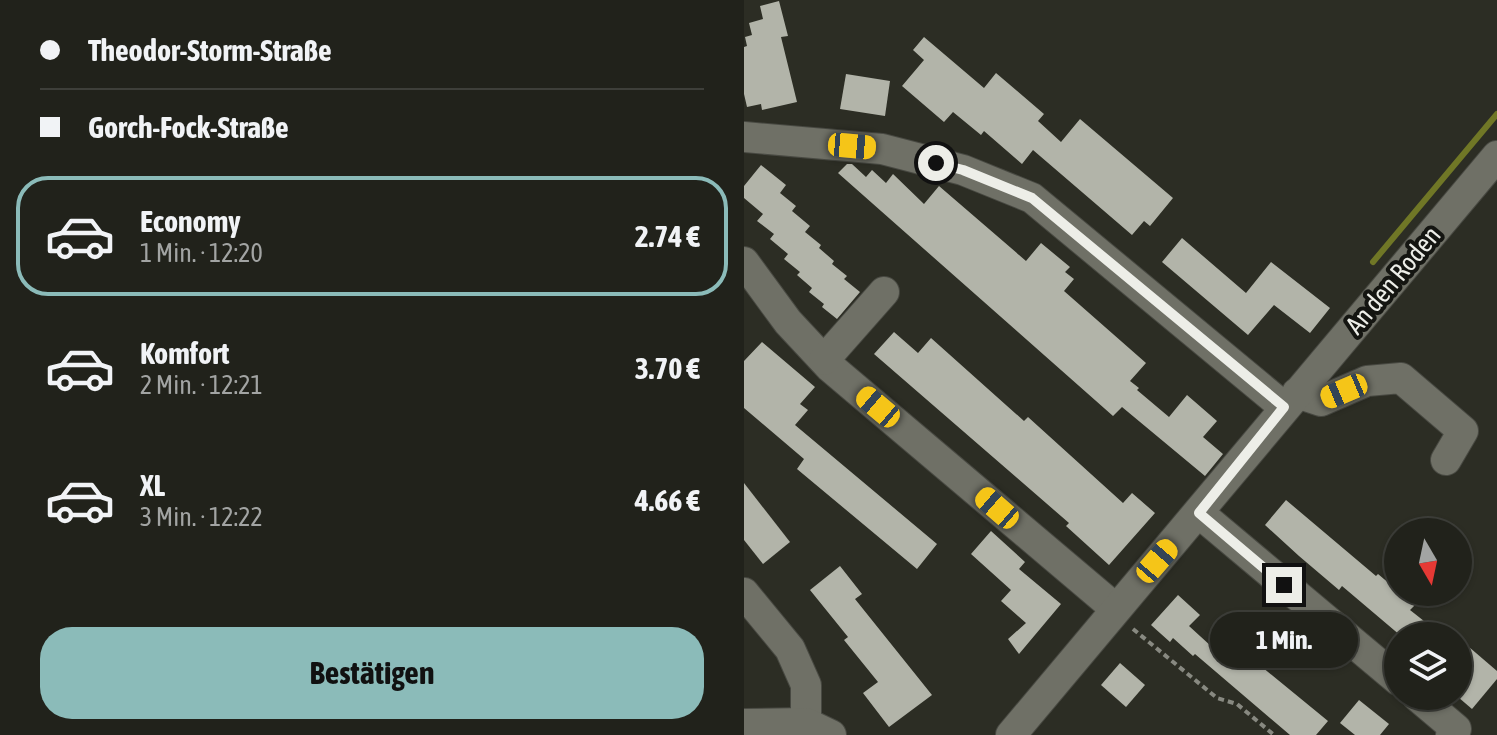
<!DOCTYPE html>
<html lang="de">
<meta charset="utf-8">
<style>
body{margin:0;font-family:"Asap Condensed",sans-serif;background:#2d2f28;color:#f1f3f6;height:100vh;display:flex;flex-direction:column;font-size:30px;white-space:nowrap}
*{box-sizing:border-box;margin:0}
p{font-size:26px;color:#a2a4a3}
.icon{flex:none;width:44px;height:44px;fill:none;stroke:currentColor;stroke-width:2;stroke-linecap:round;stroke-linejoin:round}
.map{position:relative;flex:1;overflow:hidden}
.sheet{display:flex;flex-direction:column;background:#21221b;width:744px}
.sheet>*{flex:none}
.banner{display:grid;align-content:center;height:176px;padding:0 40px;background:#21221b}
.needle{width:52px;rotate:171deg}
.tools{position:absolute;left:640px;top:518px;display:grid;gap:16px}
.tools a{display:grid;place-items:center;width:88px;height:88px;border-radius:50%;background:#21221b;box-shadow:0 2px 6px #0004,0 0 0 2px #3e3f3a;font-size:40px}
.end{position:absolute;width:36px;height:36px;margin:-18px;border:10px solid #edeee8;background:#111;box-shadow:0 0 0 4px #111}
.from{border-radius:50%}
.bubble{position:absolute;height:56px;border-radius:28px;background:#21221b;box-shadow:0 2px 6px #0004,0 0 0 2px #3e3f3a;font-size:26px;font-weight:700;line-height:56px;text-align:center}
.car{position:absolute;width:24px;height:48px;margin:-24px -12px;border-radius:10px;box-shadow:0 0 6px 2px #0007;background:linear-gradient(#f5c518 24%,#345 0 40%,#f5c518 0 76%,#345 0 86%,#f5c518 0)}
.banner b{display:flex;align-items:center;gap:28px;height:76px;font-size:30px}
.banner b+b{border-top:2px solid #3e3f3a}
.banner i{width:20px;height:20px;background:#f1f3f6}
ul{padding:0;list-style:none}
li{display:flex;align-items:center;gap:24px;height:120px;margin:0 16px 12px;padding:0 24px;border:4px solid transparent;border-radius:32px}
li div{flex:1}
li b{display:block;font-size:30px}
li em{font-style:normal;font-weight:700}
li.selected{border-color:#8bbbb9}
li>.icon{width:72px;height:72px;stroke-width:1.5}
.cta{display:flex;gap:16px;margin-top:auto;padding:16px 40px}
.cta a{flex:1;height:92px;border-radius:32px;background:#8bbbb9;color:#111;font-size:32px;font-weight:700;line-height:92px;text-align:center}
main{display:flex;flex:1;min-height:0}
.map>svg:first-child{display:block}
</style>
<main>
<section class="sheet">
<div class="banner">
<b><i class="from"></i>Theodor-Storm-Straße</b>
<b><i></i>Gorch-Fock-Straße</b>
</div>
<ul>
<li class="selected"><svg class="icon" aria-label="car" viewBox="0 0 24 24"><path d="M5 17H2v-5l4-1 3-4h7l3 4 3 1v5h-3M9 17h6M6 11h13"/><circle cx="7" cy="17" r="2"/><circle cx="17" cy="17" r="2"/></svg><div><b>Economy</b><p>1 Min. · 12:20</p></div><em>2.74 €</em></li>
<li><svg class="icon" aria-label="car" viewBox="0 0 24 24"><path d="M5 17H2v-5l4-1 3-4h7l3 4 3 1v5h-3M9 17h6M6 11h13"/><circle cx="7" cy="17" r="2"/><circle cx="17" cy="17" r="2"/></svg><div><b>Komfort</b><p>2 Min. · 12:21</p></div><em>3.70 €</em></li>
<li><svg class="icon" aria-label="car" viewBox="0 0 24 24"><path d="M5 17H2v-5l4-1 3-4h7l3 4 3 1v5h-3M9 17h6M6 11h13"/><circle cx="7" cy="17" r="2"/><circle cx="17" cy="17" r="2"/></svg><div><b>XL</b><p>3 Min. · 12:22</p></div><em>4.66 €</em></li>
</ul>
<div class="cta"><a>Bestätigen</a></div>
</section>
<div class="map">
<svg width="753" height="735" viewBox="0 0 753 735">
<rect width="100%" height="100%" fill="#2c2d24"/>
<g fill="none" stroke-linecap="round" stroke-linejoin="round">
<path stroke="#707726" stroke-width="6" d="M629 262 753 114"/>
</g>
<g fill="#b2b4a9">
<path d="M35 1 44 36 37 37 53 102 18 110 17 104 3 107 0 94V47L3 46 1 37 8 35 5 23 19 19 16 6Z"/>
<path d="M180 37 240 88 252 73 300 114 294 121 317 142 336 119 429 198 406 226 400 221 388 235 289 150 278 164 240 131 237 135 209 112 200 122 158 86 180 60 169 50Z"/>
<path d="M102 74 146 81 141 116 96 109Z"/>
<path d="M103 164H108L122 177 128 170 142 183 149 174 180 204 195 186 282 261 297 243 326 267 321 272 330 279 320 291 402 363 386 381 395 388 393 390 425 417 443 395 473 421 459 437 479 454 461 476 378 407 369 416 94 173Z"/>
<path d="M17 165 42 185 36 193 52 206 48 211 66 226 61 232 77 245 75 248 90 261 88 264 103 276 100 279 116 292 93 319 78 307 80 304 65 292 68 288 53 275 56 272 40 259 44 254 26 239 30 234 13 221 19 214 0 198V186Z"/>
<path d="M438 238 502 293 527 262 586 308 566 333 530 305 504 335 418 262Z"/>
<path d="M150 332 174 353 187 338 280 421 284 417 379 503 388 493 411 513 365 565 322 526 325 523 130 354Z"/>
<path d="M18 342 71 387 56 404 64 410 51 425 193 544 173 569 53 469 60 459 0 408V361Z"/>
<path d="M0 483 46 542 19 564 0 540Z"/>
<path d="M542 500 632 576 634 574 671 605 666 610 699 636H657L598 586 595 590 555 556 521 525Z"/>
<path d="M247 531 281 562 275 569 317 604 275 654 264 639 282 623 257 601 267 590 227 554Z"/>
<path d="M96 566 118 594 111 599 188 695 145 727 119 693 134 682 100 640 104 637 66 590Z"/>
<path d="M434 595 456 615 445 626 479 657 490 644 584 721 572 735H546L451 654 449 656 429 638 426 642 407 625Z"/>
<path d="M725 647 753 671V679L728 709 714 697V660Z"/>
<path d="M376 663 401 685 382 707 357 685Z"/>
<path d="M615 700 645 724 636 735H611L596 723Z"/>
</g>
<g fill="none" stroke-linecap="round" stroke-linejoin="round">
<defs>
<g id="minor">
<path d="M0 137 138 149 219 170 288 198 540 407"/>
<path d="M0 262 44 322 86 367 372 609"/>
<path d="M80 360 140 292"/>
<path d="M553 393 577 401 623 381 657 378 719 431 702 460"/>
<path d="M455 513 654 680"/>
<path d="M0 593 46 649 62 685V723"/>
<path d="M673 696 712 729 707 735"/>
<path d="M0 724 62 723 87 735"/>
<path d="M267 735 753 156"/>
</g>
</defs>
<use href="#minor" stroke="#484942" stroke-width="32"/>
<path stroke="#888981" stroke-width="4" stroke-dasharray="6 4" stroke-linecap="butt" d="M389 629 473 698 493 704 530 735"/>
<use href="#minor" stroke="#6f7066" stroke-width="30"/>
</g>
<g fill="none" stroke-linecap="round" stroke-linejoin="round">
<path stroke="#edeee8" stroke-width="10" d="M192 163 219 170 288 198 540 407 455 513 540 585"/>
</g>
<g text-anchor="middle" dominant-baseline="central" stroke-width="8" stroke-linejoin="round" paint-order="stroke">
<g font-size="26" fill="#edeee8" stroke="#141511">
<text transform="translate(649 280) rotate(-50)">An den Roden</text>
</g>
</g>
</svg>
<div class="tools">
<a><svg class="needle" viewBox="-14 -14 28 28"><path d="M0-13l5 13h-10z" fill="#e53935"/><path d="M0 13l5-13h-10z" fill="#a2a4a3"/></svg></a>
<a><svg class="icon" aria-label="layers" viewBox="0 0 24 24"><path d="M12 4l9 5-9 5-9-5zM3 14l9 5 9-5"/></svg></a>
</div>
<i class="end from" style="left:192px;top:163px"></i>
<i class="end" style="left:540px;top:585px"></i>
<div class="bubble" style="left:466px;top:612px;width:148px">1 Min.</div>
<i class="car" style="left:108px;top:146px;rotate:95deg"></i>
<i class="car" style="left:600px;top:391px;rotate:247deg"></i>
<i class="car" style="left:134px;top:407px;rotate:310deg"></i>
<i class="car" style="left:253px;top:508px;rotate:311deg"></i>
<i class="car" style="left:413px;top:561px;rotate:41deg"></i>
</div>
</main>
